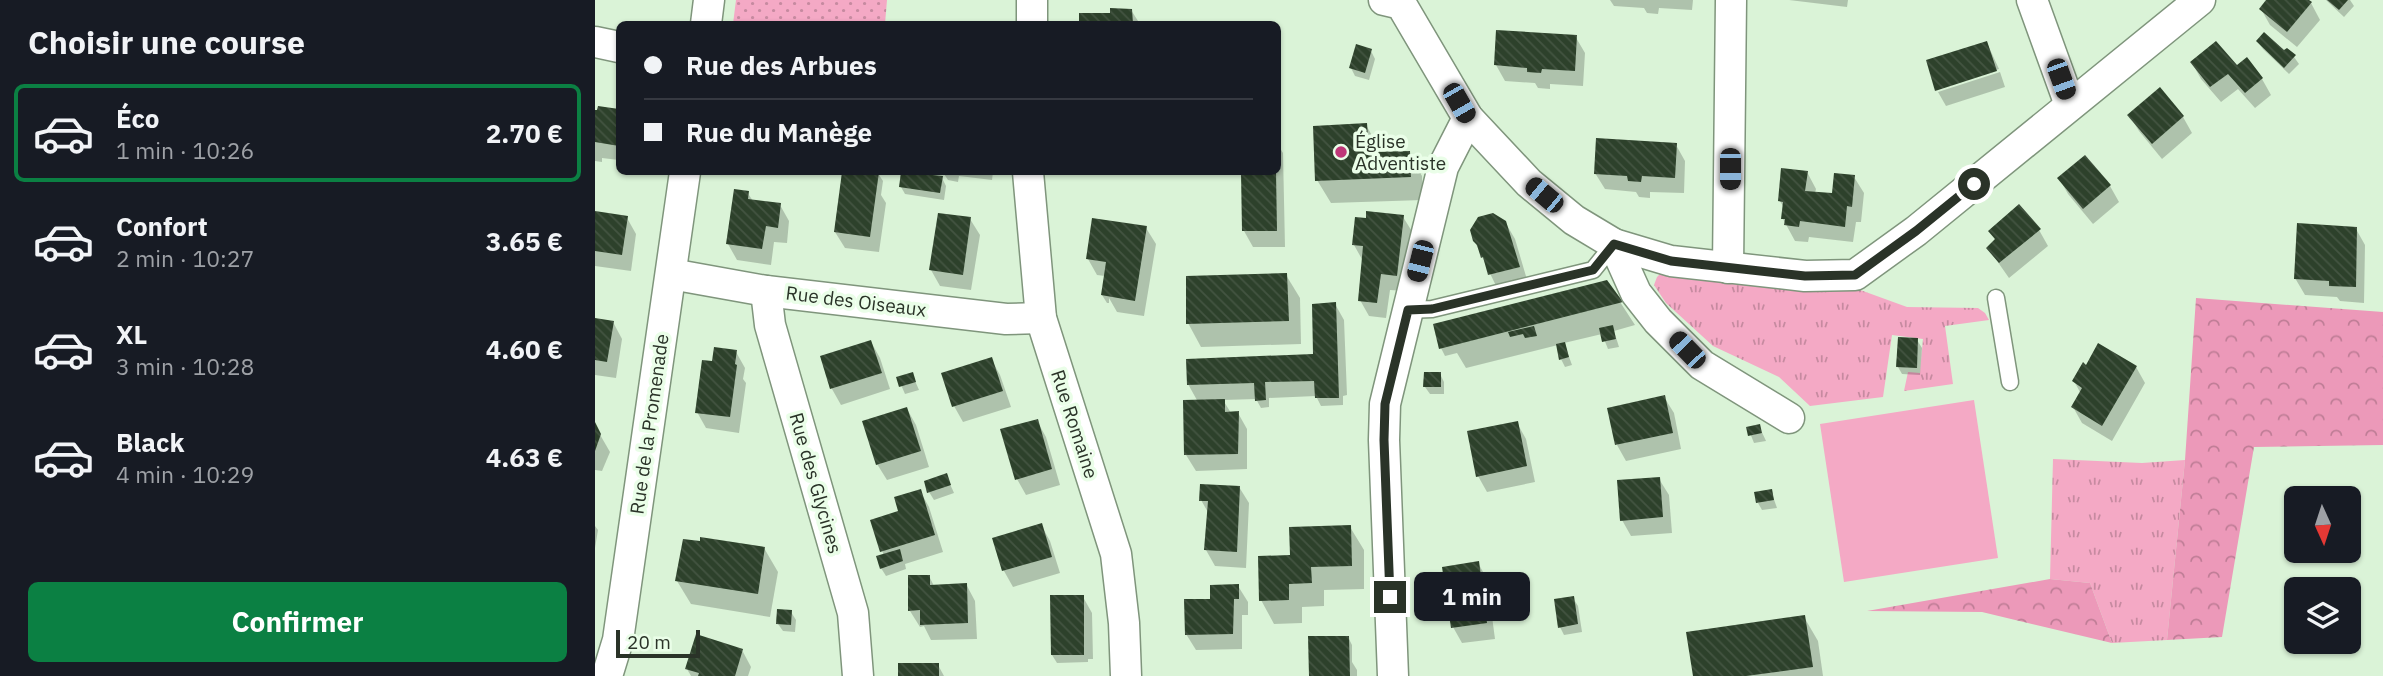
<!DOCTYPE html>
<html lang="fr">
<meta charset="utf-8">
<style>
body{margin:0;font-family:"IBM Plex Sans",sans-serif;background:#20242c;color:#f1f3f6;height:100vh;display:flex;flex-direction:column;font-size:26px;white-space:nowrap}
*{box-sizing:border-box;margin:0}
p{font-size:23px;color:#9ea1a6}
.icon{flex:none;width:38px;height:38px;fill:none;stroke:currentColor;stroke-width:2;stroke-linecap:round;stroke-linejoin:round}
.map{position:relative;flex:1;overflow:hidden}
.drawer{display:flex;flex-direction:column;background:#171b24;width:595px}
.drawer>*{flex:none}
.top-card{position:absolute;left:21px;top:21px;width:665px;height:154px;border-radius:10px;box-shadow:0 2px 5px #0004;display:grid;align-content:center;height:154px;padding:0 28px;background:#171b24}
.needle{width:46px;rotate:177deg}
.tools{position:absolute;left:1689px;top:486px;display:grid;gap:14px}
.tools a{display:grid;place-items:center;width:77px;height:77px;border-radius:10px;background:#171b24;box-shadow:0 2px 5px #0004;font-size:35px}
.scale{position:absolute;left:21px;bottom:18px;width:84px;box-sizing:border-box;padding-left:7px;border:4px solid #2a3328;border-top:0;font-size:19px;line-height:24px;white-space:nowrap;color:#2a3328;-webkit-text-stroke:5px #eafee8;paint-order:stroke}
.end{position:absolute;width:32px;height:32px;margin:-16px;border:9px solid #2a3328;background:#fff;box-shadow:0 0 0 4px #fff}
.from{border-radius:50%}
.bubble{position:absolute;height:49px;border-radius:10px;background:#171b24;box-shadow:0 2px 5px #0004;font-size:23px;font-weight:800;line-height:49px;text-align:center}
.car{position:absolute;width:21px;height:42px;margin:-21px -10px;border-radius:9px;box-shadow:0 0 5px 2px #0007;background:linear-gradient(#222 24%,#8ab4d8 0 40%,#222 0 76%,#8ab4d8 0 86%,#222 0)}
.top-card b{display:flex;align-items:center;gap:24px;height:66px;font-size:26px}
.top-card b+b{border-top:2px solid #363941}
.top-card i{width:18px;height:18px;background:#f1f3f6}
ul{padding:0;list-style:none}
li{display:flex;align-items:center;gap:21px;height:98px;margin:0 14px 10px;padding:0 14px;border:4px solid transparent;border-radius:10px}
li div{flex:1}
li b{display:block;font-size:26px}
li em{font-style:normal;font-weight:800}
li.active{border-color:#0b8043}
li>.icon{width:63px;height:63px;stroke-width:1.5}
h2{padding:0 28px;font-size:32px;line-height:84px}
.cta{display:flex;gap:14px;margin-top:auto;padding:14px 28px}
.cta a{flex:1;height:80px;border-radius:10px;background:#0b8043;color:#fff;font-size:28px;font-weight:800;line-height:80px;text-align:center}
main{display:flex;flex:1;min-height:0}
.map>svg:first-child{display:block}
</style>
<main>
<section class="drawer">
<h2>Choisir une course</h2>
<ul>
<li class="active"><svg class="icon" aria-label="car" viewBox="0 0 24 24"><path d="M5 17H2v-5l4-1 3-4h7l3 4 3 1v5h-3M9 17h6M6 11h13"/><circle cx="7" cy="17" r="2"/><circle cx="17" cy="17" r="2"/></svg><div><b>Éco</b><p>1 min · 10:26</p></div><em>2.70 €</em></li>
<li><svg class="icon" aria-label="car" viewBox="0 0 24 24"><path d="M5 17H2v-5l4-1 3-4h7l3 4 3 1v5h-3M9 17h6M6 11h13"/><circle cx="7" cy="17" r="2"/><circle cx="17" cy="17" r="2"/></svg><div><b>Confort</b><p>2 min · 10:27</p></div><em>3.65 €</em></li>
<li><svg class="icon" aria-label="car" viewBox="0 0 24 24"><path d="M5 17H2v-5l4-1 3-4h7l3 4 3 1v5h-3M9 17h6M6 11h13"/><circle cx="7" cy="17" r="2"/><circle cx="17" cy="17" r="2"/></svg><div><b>XL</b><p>3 min · 10:28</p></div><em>4.60 €</em></li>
<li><svg class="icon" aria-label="car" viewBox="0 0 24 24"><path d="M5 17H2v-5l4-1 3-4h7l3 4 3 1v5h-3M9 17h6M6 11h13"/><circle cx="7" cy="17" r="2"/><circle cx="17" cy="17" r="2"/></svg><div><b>Black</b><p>4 min · 10:29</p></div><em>4.63 €</em></li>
</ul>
<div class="cta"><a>Confirmer</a></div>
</section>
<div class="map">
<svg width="1788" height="676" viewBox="0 0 1788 676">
<defs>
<pattern id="grass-tufts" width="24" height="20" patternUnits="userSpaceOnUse" patternTransform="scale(1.75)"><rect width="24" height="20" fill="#f4a9c5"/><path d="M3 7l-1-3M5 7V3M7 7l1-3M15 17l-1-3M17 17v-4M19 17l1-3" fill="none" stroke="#c68aa0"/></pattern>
<pattern id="forest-crowns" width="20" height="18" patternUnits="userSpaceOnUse" patternTransform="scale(1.75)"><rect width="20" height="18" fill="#ec99b9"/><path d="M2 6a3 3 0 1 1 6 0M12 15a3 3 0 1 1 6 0" fill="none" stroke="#bf7d96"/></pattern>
<pattern id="park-dots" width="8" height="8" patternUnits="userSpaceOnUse" patternTransform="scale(1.75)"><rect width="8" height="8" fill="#f4a9c5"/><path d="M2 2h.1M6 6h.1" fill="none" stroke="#c68aa0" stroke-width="1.8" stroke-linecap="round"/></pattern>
<pattern id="building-back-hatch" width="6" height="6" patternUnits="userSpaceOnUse" patternTransform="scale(1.75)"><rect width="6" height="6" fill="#2d412b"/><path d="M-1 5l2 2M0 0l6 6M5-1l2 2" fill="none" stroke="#435441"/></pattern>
</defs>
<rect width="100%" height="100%" fill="#daf3d7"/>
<g fill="url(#grass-tufts)">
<path d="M1069 270 1257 287 1312 307 1383 308 1390 313 1394 320 1350 326 1358 384 1309 391 1313 372 1325 373 1328 339 1297 335 1288 397 1215 406 1184 377 1118 346 1071 303 1059 285 1062 277Z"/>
<path d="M1458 459 1547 463 1590 460 1572 640 1517 643 1495 583 1455 579Z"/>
</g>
<g fill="url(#forest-crowns)">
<path d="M1601 298 1788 312V445L1659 447 1627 637 1572 640 1590 460Z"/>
<path d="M1455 579 1495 583 1517 643 1387 612 1272 611Z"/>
</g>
<path fill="url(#park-dots)" d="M141 0H292L290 24H138Z"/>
<path fill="#f4a9c5" d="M1379 400 1403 558 1249 582 1225 424Z"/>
<g fill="#0003">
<path d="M1015 0H1098L1097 10 1064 8 1063 14 1052 13 1049 8 1019 6Z"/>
<path d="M1194 0H1253L1252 7Z"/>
<path d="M1673 0H1711L1716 3 1725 20 1702 47 1675 25 1666 9Z"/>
<path d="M1731 0H1755L1759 6 1749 17Z"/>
<path d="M536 10 545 24H486V15H517Z"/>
<path d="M980 36 990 53 988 86 955 84V89L943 88 940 83 910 81 901 65Z"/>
<path d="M1663 42 1699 57 1704 64 1694 74 1668 49Z"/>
<path d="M1392 43 1404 69 1343 88V91L1333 61Z"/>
<path d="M776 51 780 59 774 80 760 76 756 68Z"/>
<path d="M1597 63 1642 67 1667 79 1676 95 1660 108 1643 89 1626 102 1606 79Z"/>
<path d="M1405 72 1410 87 1351 106 1343 92Z"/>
<path d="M1564 90 1588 117 1597 133 1567 159 1544 131 1534 115Z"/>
<path d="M5 108 24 111V160L7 158V162L0 161V112H4Z"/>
<path d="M771 125 784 148 785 154 814 153 827 176 828 200 736 203 722 180Z"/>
<path d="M682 143 688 153 690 247H658L649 231 647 172H682Z"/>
<path d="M1081 145 1090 161 1089 193 1055 192V198L1044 197 1041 192 1010 189 1000 173Z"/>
<path d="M1489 157 1515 186 1524 202 1498 224 1473 194 1464 178Z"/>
<path d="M248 172H282L288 181 286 195 291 203 284 252 250 248 240 232Z"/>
<path d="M334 172H398L397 180 364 176 363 182 353 180 349 174Z"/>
<path d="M1212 172 1221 189 1220 193 1239 195 1259 177 1269 193 1266 222H1261L1258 242 1214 237 1213 242 1200 241 1188 219 1189 208 1185 201Z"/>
<path d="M347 178 351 186 349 200 310 194 306 187Z"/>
<path d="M152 192 158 201 185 205 194 221 192 243 179 242 176 265 142 260 133 244Z"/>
<path d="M0 213 32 218 41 234 36 271 0 266Z"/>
<path d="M808 217 818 233 811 291 795 290 791 318 774 316 765 300 768 261 759 245Z"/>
<path d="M375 219 385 235 376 290 345 286 336 270Z"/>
<path d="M910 222 920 239 933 283 903 290 879 240Z"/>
<path d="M551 228 561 244 549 316 522 312 514 298V303H512L507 295 510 276 502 275 493 259Z"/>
<path d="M1761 229 1770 245 1769 303 1745 301 1742 297 1710 295 1700 278Z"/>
<path d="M1444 230 1453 246 1414 278 1393 248 1401 241 1395 231Z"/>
<path d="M691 275 705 298 706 344 606 347 593 323Z"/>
<path d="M1012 282 1040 325 1019 331 1024 347 1013 349 1007 334 969 343 977 365 970 367 966 359 963 345 871 368 862 353 850 356 846 348Z"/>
<path d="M740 304 749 320 752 395 748 396V405L726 406 721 396 674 398V407L666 408 661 399 628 400 636 413H643L652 429V469L601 471 591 455 603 402 593 384 720 356Z"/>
<path d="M0 320 18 322 27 339 21 378 0 375Z"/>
<path d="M1322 340 1327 348 1325 375 1307 374 1303 367Z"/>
<path d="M276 342 285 358 295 389 246 405 237 389 227 357Z"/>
<path d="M141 352 150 368 148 379 151 383 144 433 111 428 102 412 118 363Z"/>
<path d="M396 359 405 375 416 407 368 422 359 406Z"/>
<path d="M1492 367H1541L1550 383 1517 441 1487 423 1478 407 1486 394 1479 381Z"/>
<path d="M317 374 324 390 310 394 303 378Z"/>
<path d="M845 374 849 382V394H835L830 387Z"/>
<path d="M1069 397 1079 413 1086 449 1031 461 1022 445Z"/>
<path d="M312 409 321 425 334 467 292 480 282 464Z"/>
<path d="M442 421 451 437 465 485 431 495 422 479Z"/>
<path d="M922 423 931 439 940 482 892 492 883 476Z"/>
<path d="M0 426 15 452 7 471 0 470Z"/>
<path d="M1164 426 1171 441 1159 443 1153 428Z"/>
<path d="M351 475 359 493 339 500 334 492Z"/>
<path d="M1064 479 1074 495 1077 533 1036 536 1027 520Z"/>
<path d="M644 487 654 503 651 568 620 566 611 550 614 514 606 500Z"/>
<path d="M325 491 334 507 348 552 310 564 311 569 291 576 286 568 289 556 277 521 305 512Z"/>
<path d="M1176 491 1182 508 1167 510 1163 503Z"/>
<path d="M446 525 455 541 465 573 418 587 409 571 399 539Z"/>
<path d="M0 526 3 530 0 548Z"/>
<path d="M755 527 769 550V589L729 590V606L707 607V623L679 624 666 600 697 557Z"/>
<path d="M169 548 183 572 175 617 96 604 82 581Z"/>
<path d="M883 563 892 579 900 639 867 643 858 627Z"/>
<path d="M334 576 339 586 371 584 380 601 382 639 336 640 329 626 325 627 315 611Z"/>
<path d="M643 586 653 602V615H647V649L601 650 591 634Z"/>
<path d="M488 597 497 613 498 659H493V662L462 663 457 655Z"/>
<path d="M978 598 983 606 987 632 969 635 965 627Z"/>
<path d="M196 612 201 620 200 632 188 631 183 624Z"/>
<path d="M1209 617 1223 641 1228 676H1100Z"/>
<path d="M753 637 757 645V662L762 670V676H716Z"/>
<path d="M147 650 156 667 153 676H96L92 669Z"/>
<path d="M343 665 349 676H304Z"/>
</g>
<g fill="url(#building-back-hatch)">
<path d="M1671 0H1714L1717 2 1692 32 1664 9Z"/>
<path d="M1732 0H1753L1744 10Z"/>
<path d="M515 8 537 9 538 24H484V13H515Z"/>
<path d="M901 30 982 35 980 71 947 69 946 73 932 72V68L899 65Z"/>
<path d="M1669 32 1689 50 1692 48 1701 55 1689 68 1661 41Z"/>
<path d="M1392 41 1402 71 1340 91 1331 60Z"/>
<path d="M1621 41 1642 65 1652 57 1668 78 1650 93 1633 74 1615 87 1595 62Z"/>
<path d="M761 44 777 49 770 73 754 68Z"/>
<path d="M1565 87 1589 116 1557 144 1532 115Z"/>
<path d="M3 106 24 109V146L0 142V110H2Z"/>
<path d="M772 123 774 152 815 151 816 177 720 181 718 126Z"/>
<path d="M1001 138 1082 143 1080 178 1047 176 1046 182 1033 181 1032 176 999 174Z"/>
<path d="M1490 155 1516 185 1488 209 1462 178Z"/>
<path d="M1186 168 1213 171 1210 191 1237 193 1239 173 1260 175 1257 207 1252 206 1250 227 1205 221 1204 227 1189 225 1190 219H1186L1188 202 1183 201Z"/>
<path d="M247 172H284L275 237 239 232Z"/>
<path d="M306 172 348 176 345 193 304 187Z"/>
<path d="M646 172H681L682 231H647Z"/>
<path d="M139 189 154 191 153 199 186 203 183 228 171 226 167 249 131 244Z"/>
<path d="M1424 204 1446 229 1404 263 1391 248 1400 239 1393 231Z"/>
<path d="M0 211 33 216 27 255 0 251Z"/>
<path d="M771 211 809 215 802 276 786 274 782 303 763 301 768 246 757 245 760 217 771 218Z"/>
<path d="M343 213 376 217 368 275 334 270Z"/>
<path d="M898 213 911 221 925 267 893 275 888 257 886 258 882 245 878 241 875 230 883 217Z"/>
<path d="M497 218 552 226 540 301 506 295 511 262 491 259Z"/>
<path d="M1702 223 1762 227 1761 287 1734 286V281L1699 279Z"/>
<path d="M692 273 694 321 591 324V276Z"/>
<path d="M1012 280 1028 302 844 349 838 324Z"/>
<path d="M741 302 744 398H720L719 381 670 382 671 400 660 401 659 383 592 385 591 359 718 354 717 304Z"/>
<path d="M0 318 19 321 12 362 0 360Z"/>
<path d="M1018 325 1021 339 1007 342 1004 328Z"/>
<path d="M939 326 942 336 930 338 928 334 915 337 913 332Z"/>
<path d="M1303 337 1323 338 1322 368 1301 367Z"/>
<path d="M276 340 287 373 235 389 225 356Z"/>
<path d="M970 342 974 357 964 360 961 344Z"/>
<path d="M1503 343 1542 366 1507 426 1476 407 1487 388 1477 381 1488 362 1491 365Z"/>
<path d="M119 347 142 350 140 364 142 365 135 417 100 413 107 360 117 361Z"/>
<path d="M397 357 408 391 357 407 346 373Z"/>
<path d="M318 372 321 382 304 387 301 377Z"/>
<path d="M829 372H846V387H828Z"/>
<path d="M1070 395 1078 433 1020 445 1012 408Z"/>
<path d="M630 399V412L644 411 643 454 589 455 588 400Z"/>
<path d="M312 407 326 451 281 465 267 421Z"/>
<path d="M443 419 457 469 420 480 405 429Z"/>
<path d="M923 421 932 466 881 477 872 431Z"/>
<path d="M0 422 6 434 0 451Z"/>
<path d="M1165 424 1167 433 1153 436 1151 427Z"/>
<path d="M352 473 356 485 332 493 329 481Z"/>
<path d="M1065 477 1068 517 1025 521 1022 480Z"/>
<path d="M605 484 645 486 642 552 609 550 613 501H604Z"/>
<path d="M326 489 340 535 285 552 275 520 303 511 299 497Z"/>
<path d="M1177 489 1179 500 1161 503 1159 492Z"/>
<path d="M447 523 457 557 407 571 397 538Z"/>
<path d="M756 525 757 566 716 567 717 583 694 584V600L664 601 663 556 695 555 694 527Z"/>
<path d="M105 537 170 547 163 594 80 581 88 539 105 541Z"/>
<path d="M305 549 308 561 285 569 281 556Z"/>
<path d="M884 561 892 623 856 628 847 567Z"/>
<path d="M313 575H335V585L372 583 373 623 325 625V610L313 611Z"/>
<path d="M644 584V599H639L638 634 590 635 589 599H615V585Z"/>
<path d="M455 595H489V655H456Z"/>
<path d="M979 596 983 624 963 628 959 599Z"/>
<path d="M182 609 197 610 196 625 181 624Z"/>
<path d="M1210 615 1218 667 1151 676H1098L1091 632Z"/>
<path d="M101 634 148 649 140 676H103L104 673 90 669Z"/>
<path d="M713 636H754L755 676H714Z"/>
<rect x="303" y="663" width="41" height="13"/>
</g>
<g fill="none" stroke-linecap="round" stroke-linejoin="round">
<defs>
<g id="service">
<path d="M1401 298 1415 382"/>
<path d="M812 310 837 309 998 270 1019 244"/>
</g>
<g id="minor">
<path d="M789 0 806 4 873 118 934 183 979 220 1019 244 1076 261 1210 276 1260 275 1321 231 1605 0"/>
<path d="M1437 0 1475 105"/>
<path d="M111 24 114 0"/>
<path d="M437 24V0"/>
<path d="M0 42 24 47"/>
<path d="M433 172 446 318 521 554 529 623 531 676"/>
<path d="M1019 244 1041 293 1063 321 1107 365 1194 418"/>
<path d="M1133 268 1136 0"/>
<path d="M76 274 171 291 411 319 446 318"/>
<path d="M171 291 175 325 258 613 263 676"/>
<path d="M12 676 23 640 90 172"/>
<path d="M798 676 789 440 790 404 848 167 873 118"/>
</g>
</defs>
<use href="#service" stroke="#7f957c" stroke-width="19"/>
<use href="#minor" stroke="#7f957c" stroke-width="33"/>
<use href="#service" stroke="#fff" stroke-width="16"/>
<use href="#minor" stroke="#fff" stroke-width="30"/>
</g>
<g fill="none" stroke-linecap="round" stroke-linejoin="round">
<path stroke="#2a3328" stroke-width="9" d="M795 597 789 440 790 404 813 310 837 309 998 270 1019 244 1076 261 1210 276 1260 275 1321 231 1379 184"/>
</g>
<circle fill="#be3778" stroke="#eafee8" stroke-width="2.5" cx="746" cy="152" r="7"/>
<g text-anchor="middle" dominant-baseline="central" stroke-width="7" stroke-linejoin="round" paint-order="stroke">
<g font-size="19" fill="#2a3328" stroke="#eafee8" text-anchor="start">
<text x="760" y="141">Église<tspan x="760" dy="22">Adventiste</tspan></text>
</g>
<g font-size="19" fill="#2a3328" stroke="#eafee8">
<text transform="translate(261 301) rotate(7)">Rue des Oiseaux</text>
<text transform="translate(54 424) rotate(-82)">Rue de la Promenade</text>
<text transform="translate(480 424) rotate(72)">Rue Romaine</text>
<text transform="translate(221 483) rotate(74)">Rue des Glycines</text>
</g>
</g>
</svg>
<div class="tools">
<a><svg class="needle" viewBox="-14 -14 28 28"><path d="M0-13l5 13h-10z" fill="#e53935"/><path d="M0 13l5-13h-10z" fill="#9ea1a6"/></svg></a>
<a><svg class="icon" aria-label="layers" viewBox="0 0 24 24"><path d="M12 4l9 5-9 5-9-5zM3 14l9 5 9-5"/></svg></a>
</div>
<div class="scale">20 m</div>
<i class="end from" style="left:1379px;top:184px"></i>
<i class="end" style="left:795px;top:597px"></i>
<div class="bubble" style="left:819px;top:572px;width:116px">1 min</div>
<i class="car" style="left:1466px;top:79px;rotate:160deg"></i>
<i class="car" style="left:864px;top:103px;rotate:150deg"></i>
<i class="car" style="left:1135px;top:169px;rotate:180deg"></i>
<i class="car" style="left:949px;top:195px;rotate:310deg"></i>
<i class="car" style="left:825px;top:261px;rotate:194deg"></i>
<i class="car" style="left:1092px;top:350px;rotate:316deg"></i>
<div class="top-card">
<b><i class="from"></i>Rue des Arbues</b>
<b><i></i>Rue du Manège</b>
</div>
</div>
</main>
